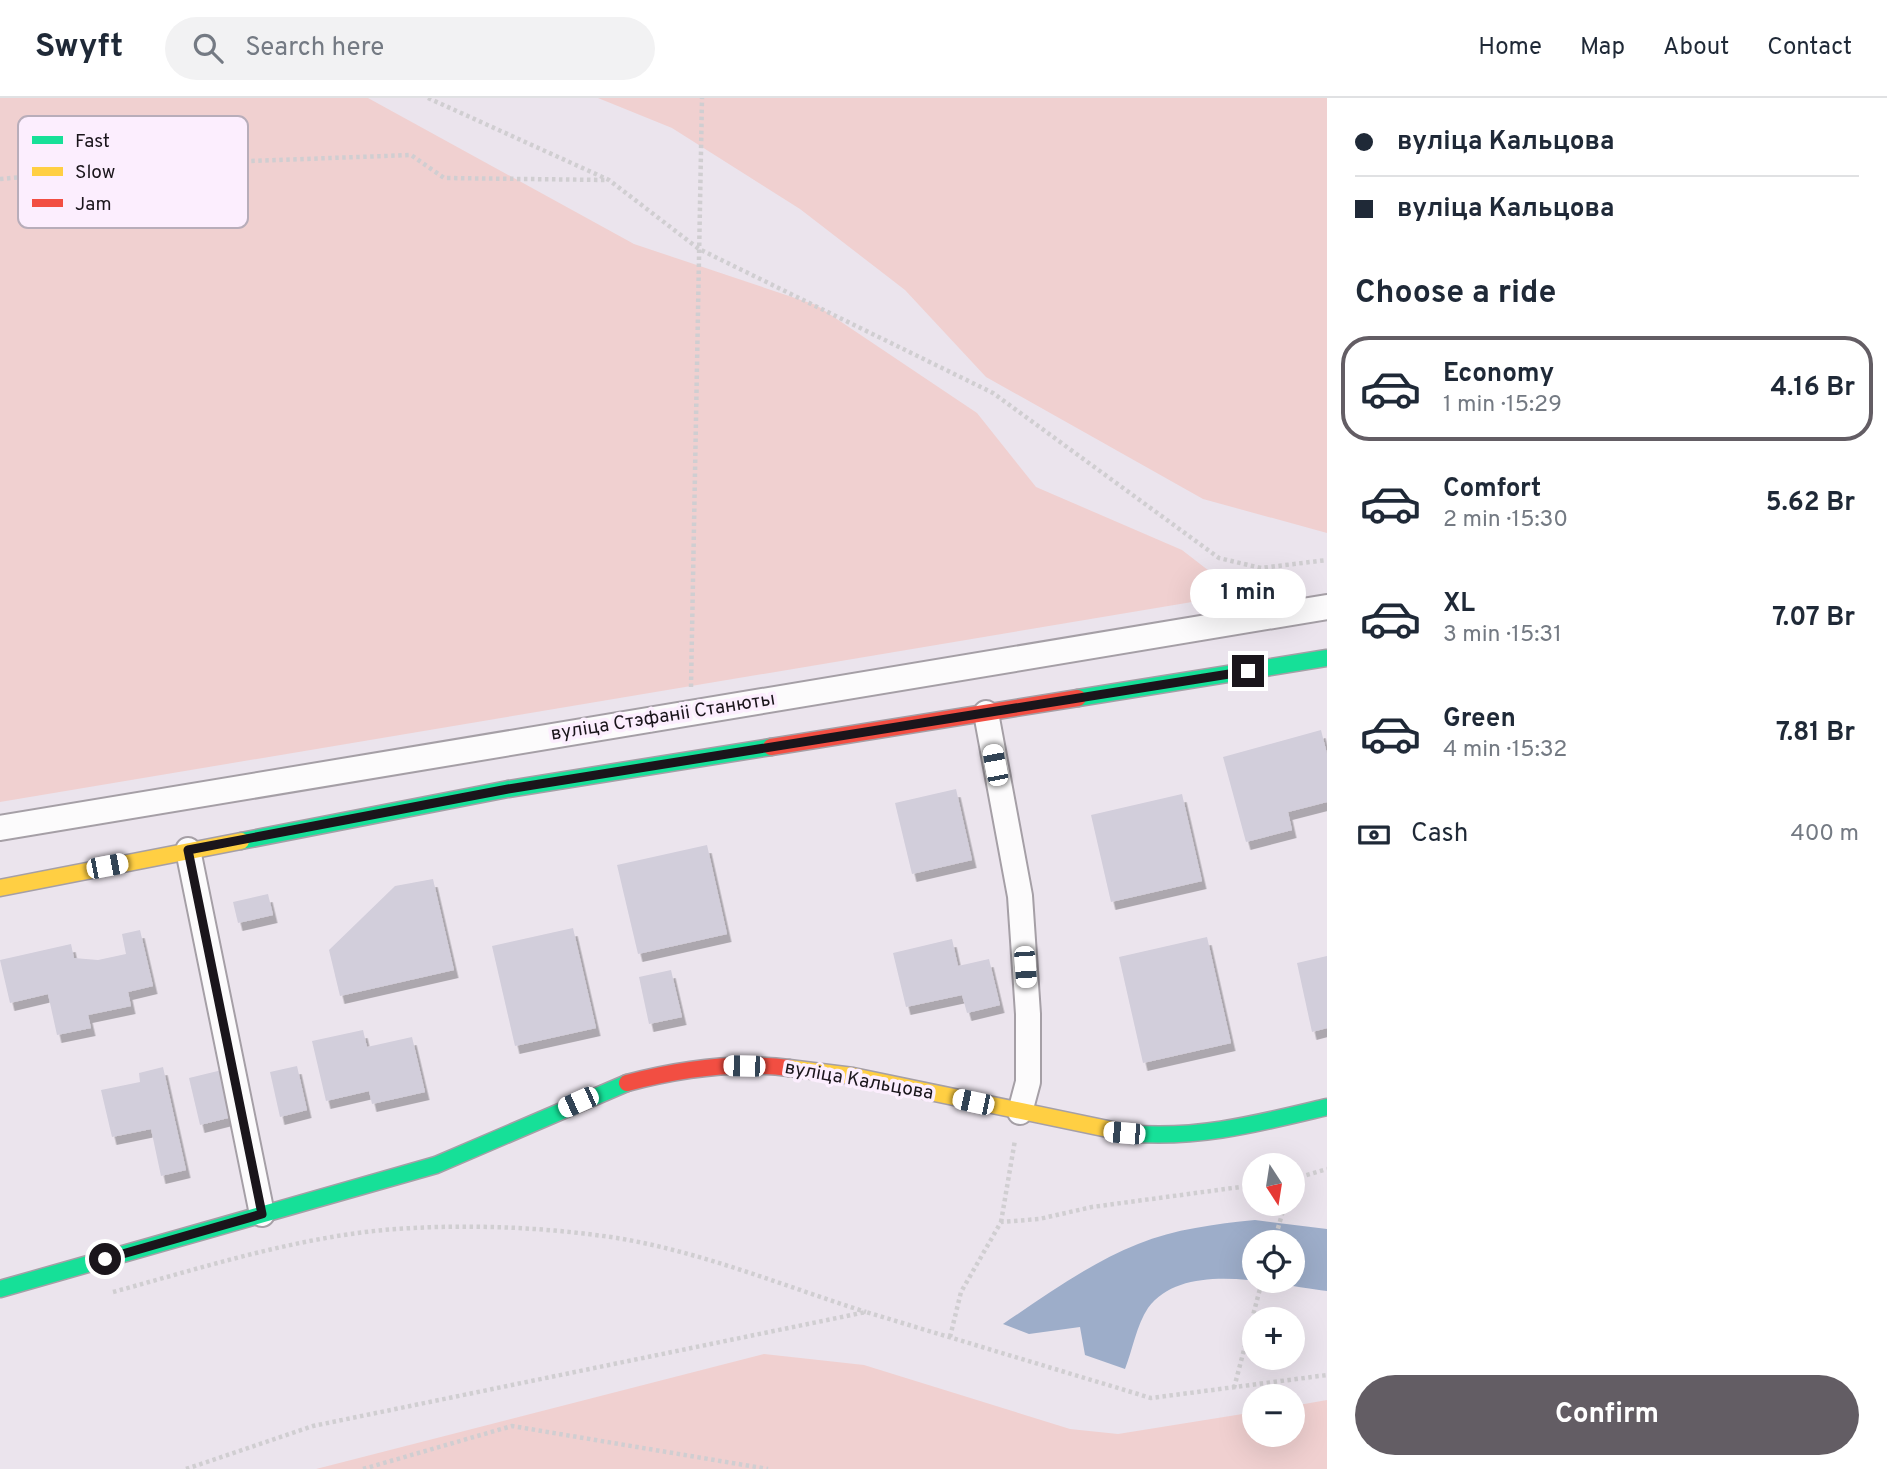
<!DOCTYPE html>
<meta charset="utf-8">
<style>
body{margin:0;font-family:Overpass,sans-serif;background:#f2f2f3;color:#1f2937;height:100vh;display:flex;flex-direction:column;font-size:26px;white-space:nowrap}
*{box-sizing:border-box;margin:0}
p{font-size:23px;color:#747a83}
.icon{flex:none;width:38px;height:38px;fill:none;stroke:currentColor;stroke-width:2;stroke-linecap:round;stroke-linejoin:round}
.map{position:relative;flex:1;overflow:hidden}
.panel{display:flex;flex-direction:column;background:#fff;width:560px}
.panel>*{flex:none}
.top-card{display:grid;align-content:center;height:154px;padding:0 28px;background:#fff}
.needle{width:46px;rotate:168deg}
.buttons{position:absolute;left:1242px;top:1055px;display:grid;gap:14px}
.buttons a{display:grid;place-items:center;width:63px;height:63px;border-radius:50%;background:#fff;box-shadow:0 7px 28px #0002;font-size:35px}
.end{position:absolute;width:32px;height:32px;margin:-16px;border:9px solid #1a151b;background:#fff;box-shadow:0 0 0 4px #fff}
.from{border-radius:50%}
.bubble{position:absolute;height:49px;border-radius:24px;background:#fff;box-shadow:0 7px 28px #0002;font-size:23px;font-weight:700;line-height:49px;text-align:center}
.car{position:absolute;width:21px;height:42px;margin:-21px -10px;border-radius:9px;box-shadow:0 0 5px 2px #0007;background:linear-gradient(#fff 24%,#345 0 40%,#fff 0 76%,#345 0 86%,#fff 0)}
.top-card b{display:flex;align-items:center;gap:24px;height:66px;font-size:26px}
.top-card b+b{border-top:2px solid #e0e1e3}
.top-card i{width:18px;height:18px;background:#1f2937}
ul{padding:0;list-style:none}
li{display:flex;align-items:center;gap:21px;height:105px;margin:0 14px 10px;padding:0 14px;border:4px solid transparent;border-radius:28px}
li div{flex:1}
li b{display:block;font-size:26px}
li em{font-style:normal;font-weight:700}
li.on{border-color:#635d64}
li>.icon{width:63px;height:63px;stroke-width:1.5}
h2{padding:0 28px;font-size:32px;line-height:84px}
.pay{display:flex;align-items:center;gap:18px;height:77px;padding:0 28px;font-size:26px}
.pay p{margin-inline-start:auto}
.primary-button{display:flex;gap:14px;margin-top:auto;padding:14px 28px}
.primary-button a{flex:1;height:80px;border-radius:42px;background:#635d64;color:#fff;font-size:28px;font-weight:700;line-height:80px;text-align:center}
header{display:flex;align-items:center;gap:42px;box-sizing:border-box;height:98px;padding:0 35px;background:#fff;border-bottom:2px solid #e0e1e3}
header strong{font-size:33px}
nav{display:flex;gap:38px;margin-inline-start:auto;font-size:24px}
.search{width:490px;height:63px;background:#f2f2f3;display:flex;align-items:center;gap:18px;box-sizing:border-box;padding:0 24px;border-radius:38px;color:#747a83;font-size:26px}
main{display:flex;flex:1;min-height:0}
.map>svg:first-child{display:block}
</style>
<header>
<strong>Swyft</strong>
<div class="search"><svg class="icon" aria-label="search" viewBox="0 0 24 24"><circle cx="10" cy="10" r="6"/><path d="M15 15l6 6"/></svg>Search here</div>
<nav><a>Home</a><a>Map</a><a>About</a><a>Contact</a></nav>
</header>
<main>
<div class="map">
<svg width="1327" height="1371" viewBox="0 0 1327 1371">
<defs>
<filter id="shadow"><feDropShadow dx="4.5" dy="8" stdDeviation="0" flood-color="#0004"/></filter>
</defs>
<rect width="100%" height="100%" fill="#ebe4ed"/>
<g fill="#f0d0d0">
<path d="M0 0H368L634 146 816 207 977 315 1036 389 1182 452 1213 476 1210 501 0 704Z"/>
<path d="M598 0H1327V435L1203 401 986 279 905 192 800 111 672 30Z"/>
<path d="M764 1256 864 1267 1070 1331 1118 1336 1255 1314V1337H1293V1308L1327 1302V1371H316Z"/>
</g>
<path fill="#9dadc9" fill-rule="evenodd" d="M1255 1122 1327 1131V1193C1276 1187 1184 1161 1148 1210 1137 1226 1132 1253 1125 1271L1085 1257 1080 1229 1029 1236 1003 1226C1046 1197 1090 1165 1138 1146 1175 1131 1215 1126 1255 1122ZM1255 1144H1293V1183H1255Z"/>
<g fill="#d2cedb" filter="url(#shadow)">
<path d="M1321 632 1327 656V704L1288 714 1292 732 1246 744 1223 659Z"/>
<path d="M956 691 972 762 912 776 895 705Z"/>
<path d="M1182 696 1202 783 1111 804 1091 717Z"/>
<path d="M707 747 727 836 638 856 617 767Z"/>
<path d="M433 781 454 872 340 898 329 852 395 788Z"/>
<path d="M268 796 273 817 238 825 233 804Z"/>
<path d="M573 830 596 930 515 948 492 848Z"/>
<path d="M140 832 153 888 128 894 131 908 88 917 91 930 57 937 48 896 10 905 0 862 71 846 74 860 98 862 126 856 122 836Z"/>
<path d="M1207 839 1231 945 1143 965 1119 859Z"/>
<path d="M952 841 958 868 989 861 1000 907 967 915 962 897 906 909 893 855Z"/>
<path d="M1327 858V930L1312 934 1297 865Z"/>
<path d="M671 872 682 919 649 926 639 879Z"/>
<path d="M363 932 367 949 412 939 425 994 372 1006 369 993 326 1003 312 943Z"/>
<path d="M297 968 307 1012 280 1019 270 974Z"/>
<path d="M163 969 186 1072 161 1078 151 1031 112 1039 101 992 140 984 139 975Z"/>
<path d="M222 972 232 1019 200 1027 189 980Z"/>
</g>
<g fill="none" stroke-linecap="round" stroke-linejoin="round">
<defs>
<g id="street">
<path d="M986 615 1020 798 1028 916V984L1020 1014"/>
<path d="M0 730 1327 509"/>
<path d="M188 752 262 1116"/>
</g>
<g id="fast">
<path d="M1078 600 1327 560"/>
<path d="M241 743 508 691 771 649"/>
<path d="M1127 1035C1196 1042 1260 1025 1327 1009"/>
<path d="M0 1191 436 1067 627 985"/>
</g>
<g id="slow">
<path d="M0 790 241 743"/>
<path d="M789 970 853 978 1127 1035"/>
</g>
<g id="jam">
<path d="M771 649 1078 600"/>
<path d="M627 985C680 971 734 963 789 970"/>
</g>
</defs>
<use href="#street" stroke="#a59fa6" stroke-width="28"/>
<use href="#fast" stroke="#a59fa6" stroke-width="19"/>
<use href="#slow" stroke="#a59fa6" stroke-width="19"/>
<use href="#jam" stroke="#a59fa6" stroke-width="19"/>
<g stroke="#d0ced1" stroke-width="4.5" stroke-dasharray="3.5 3.5" stroke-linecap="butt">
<path d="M428 0 609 82 699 151 993 295 1219 460 1261 470 1327 462"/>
<path d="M0 81 171 66 411 57 444 80 607 82"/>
<path d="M691 589 702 0"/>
<path d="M1293 1081 1327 1071"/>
<path d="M1001 1124 1015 1042"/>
<path d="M1274 1144 1285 1106"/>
<path d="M113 1194C205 1169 300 1138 396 1131 470 1126 544 1129 617 1140 702 1154 784 1188 866 1214"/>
<path d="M950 1239 961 1194 1001 1124 1039 1121 1092 1109 1255 1087"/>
<path d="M1234 1290 1262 1183"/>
<path d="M186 1371 313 1328 866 1214 1151 1300 1327 1277"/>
<path d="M363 1371 512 1328 768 1371"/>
</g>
<use href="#street" stroke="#fcfbfc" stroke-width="24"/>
<use href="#fast" stroke="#16e098" stroke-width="16"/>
<use href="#slow" stroke="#ffcf43" stroke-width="16"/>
<use href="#jam" stroke="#f24e42" stroke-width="16"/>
</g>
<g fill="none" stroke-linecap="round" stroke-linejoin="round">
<path stroke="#1a151b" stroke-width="9" d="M105 1161 262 1116 188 752 508 691 1248 573"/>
</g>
<g text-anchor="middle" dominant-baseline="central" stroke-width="7" stroke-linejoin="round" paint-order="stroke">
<g font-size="19" fill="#1a151b" stroke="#fceefe">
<text transform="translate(663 619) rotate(-9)">вуліца Стэфаніі Станюты</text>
<text transform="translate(859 983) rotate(10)">вуліца Кальцова</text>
</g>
</g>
<rect x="18" y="18" width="230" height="112" rx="10" fill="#fceefe" stroke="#b8adba" stroke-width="2"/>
<rect x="32" y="38" width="31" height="8" fill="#16e098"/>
<rect x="32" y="69" width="31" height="9" fill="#ffcf43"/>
<rect x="32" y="101" width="31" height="8" fill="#f24e42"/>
<g font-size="19" fill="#1a151b">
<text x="75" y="49">Fast</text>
<text x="75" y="80">Slow</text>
<text x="75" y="112">Jam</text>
</g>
</svg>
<div class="buttons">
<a><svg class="needle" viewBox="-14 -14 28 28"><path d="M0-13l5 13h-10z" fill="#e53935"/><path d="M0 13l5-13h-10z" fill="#747a83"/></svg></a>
<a><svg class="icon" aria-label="locate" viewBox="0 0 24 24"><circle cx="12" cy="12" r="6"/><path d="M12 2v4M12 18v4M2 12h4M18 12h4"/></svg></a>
<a>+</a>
<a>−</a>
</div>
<i class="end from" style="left:105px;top:1161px"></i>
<i class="end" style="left:1248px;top:573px"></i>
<div class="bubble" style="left:1190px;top:471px;width:116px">1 min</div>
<i class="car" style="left:995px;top:667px;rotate:349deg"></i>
<i class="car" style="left:107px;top:768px;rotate:79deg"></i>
<i class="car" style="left:1025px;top:869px;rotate:176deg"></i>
<i class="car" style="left:744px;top:968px;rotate:271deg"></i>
<i class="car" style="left:578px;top:1004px;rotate:246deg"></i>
<i class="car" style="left:973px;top:1004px;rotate:282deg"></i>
<i class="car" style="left:1124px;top:1035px;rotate:275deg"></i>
</div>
<section class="panel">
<div class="top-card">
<b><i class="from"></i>вуліца Кальцова</b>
<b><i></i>вуліца Кальцова</b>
</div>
<h2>Choose a ride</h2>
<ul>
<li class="on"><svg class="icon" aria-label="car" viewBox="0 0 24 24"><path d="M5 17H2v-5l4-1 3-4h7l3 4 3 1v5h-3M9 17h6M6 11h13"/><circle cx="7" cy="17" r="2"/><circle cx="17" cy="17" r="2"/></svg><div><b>Economy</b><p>1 min · 15:29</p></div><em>4.16 Br</em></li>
<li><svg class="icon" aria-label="car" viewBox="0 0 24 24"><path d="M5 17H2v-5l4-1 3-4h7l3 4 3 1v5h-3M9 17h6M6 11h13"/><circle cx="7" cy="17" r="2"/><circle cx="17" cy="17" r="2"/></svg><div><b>Comfort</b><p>2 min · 15:30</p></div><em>5.62 Br</em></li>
<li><svg class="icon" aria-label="car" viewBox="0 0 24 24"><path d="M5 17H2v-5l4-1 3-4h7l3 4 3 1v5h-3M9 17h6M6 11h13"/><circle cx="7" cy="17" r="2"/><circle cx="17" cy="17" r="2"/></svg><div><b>XL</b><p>3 min · 15:31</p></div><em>7.07 Br</em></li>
<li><svg class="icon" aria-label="car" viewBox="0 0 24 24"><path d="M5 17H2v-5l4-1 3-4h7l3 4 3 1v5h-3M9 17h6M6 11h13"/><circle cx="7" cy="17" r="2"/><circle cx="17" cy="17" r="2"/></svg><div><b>Green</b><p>4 min · 15:32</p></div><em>7.81 Br</em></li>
</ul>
<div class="pay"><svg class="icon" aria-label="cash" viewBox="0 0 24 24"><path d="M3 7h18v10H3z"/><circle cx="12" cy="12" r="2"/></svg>Cash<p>400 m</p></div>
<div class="primary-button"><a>Confirm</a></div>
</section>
</main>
